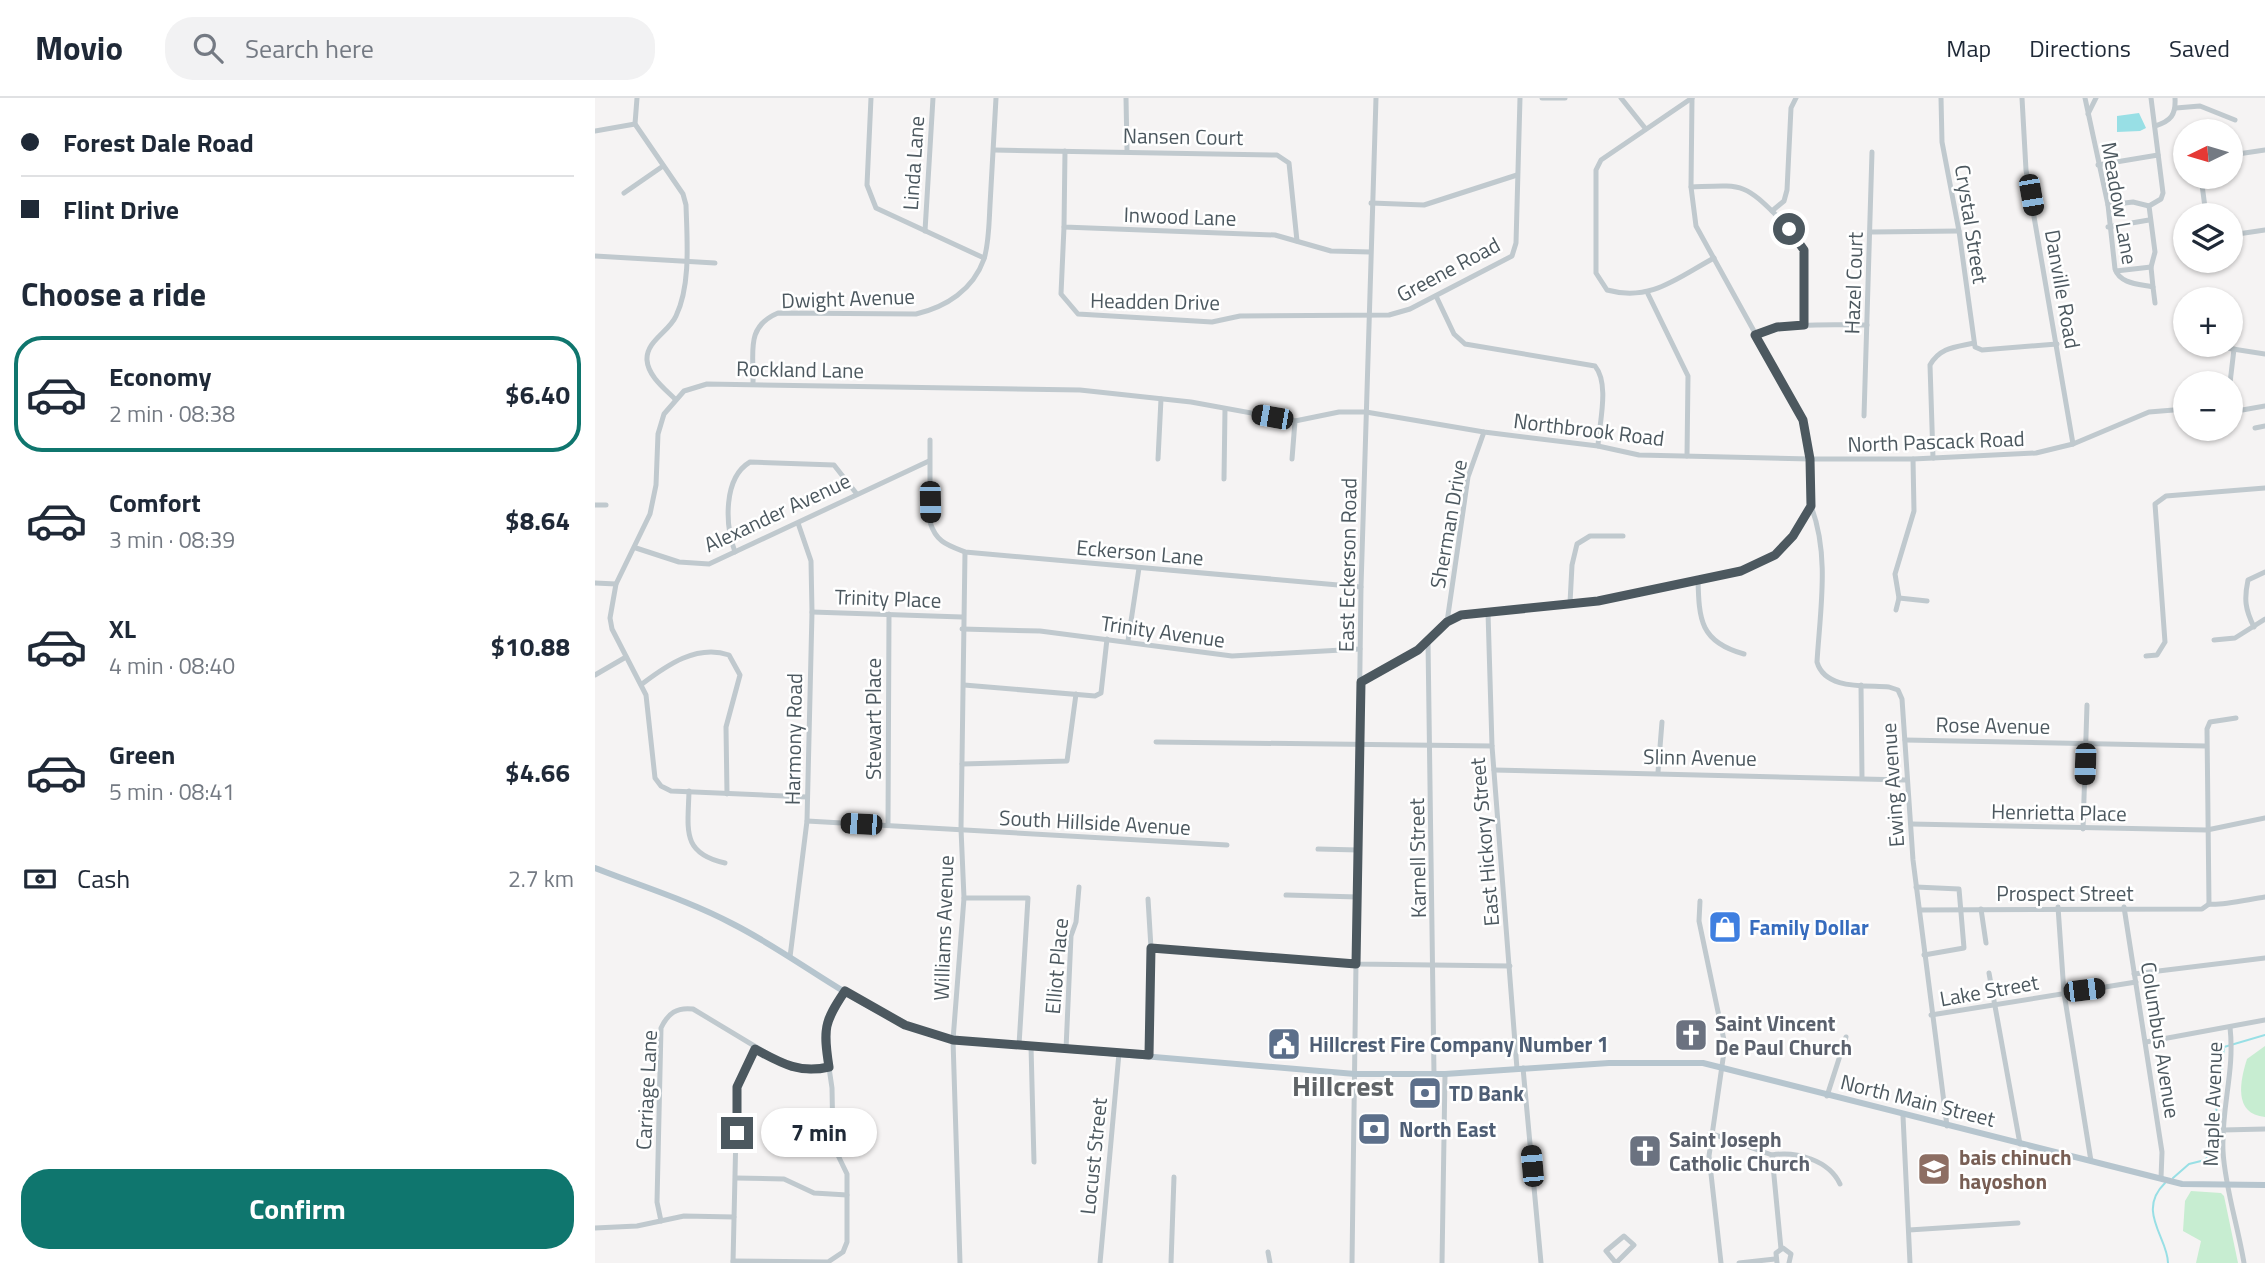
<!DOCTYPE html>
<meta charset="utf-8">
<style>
body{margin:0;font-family:"Titillium Web",sans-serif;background:#f2f2f3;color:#1f2937;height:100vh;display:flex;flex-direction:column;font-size:26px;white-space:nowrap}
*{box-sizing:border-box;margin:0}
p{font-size:23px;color:#747a83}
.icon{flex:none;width:38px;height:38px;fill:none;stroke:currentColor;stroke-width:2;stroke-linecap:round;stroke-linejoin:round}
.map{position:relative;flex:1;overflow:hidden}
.panel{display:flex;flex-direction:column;background:#fff;width:595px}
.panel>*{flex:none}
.banner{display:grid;align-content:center;height:154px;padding:0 21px;background:#fff}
.needle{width:46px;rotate:265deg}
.tools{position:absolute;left:1578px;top:21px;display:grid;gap:14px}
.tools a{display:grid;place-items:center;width:70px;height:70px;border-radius:50%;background:#fff;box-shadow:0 2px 5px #0004;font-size:35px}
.end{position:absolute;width:32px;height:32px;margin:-16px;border:9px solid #4c585f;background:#fff;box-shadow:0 0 0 4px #fff}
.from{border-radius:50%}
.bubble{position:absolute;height:49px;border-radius:24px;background:#fff;box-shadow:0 2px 5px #0004;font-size:23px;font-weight:700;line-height:49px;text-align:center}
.car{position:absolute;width:21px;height:42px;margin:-21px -10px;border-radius:9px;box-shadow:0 0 5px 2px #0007;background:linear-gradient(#222 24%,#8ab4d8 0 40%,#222 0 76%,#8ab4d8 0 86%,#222 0)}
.banner b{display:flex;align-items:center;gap:24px;height:66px;font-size:26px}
.banner b+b{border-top:2px solid #e0e1e3}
.banner i{width:18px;height:18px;background:#1f2937}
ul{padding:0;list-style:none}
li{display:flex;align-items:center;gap:21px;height:116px;margin:0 14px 10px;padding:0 7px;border:4px solid transparent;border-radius:28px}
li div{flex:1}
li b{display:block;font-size:26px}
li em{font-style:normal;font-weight:700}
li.active{border-color:#0f766e}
li>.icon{width:63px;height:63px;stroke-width:1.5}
h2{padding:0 21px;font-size:32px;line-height:84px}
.pay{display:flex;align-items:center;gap:18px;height:77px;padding:0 21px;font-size:26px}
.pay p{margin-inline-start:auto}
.cta{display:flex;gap:14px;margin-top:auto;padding:14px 21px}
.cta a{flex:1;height:80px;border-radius:28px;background:#0f766e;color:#fff;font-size:28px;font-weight:700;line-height:80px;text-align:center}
header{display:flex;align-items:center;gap:42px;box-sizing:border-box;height:98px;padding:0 35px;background:#fff;border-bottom:2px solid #e0e1e3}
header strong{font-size:33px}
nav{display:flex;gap:38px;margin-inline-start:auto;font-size:24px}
.search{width:490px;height:63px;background:#f2f2f3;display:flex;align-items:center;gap:18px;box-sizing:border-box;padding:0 24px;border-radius:28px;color:#747a83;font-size:26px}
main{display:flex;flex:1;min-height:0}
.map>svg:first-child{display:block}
</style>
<header>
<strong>Movio</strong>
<div class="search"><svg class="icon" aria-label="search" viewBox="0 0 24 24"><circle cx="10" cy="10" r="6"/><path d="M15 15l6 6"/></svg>Search here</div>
<nav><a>Map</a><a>Directions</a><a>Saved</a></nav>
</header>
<main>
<section class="panel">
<div class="banner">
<b><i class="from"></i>Forest Dale Road</b>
<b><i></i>Flint Drive</b>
</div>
<h2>Choose a ride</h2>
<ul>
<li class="active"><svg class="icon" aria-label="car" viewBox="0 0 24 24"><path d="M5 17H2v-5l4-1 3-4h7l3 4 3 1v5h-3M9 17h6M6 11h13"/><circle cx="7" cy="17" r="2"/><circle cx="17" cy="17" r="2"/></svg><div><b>Economy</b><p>2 min · 08:38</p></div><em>$6.40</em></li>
<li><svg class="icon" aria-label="car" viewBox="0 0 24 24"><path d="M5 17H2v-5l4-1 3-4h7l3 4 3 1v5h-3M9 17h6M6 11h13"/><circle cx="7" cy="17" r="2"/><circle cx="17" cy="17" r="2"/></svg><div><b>Comfort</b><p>3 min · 08:39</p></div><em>$8.64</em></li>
<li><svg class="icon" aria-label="car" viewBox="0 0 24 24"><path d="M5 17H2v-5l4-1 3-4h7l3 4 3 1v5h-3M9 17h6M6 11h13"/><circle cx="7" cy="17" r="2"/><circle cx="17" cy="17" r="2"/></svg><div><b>XL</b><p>4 min · 08:40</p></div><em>$10.88</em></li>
<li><svg class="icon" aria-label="car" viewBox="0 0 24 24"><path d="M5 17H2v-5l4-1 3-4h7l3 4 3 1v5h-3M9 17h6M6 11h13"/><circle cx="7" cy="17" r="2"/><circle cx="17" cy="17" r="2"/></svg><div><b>Green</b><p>5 min · 08:41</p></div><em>$4.66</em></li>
</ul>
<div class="pay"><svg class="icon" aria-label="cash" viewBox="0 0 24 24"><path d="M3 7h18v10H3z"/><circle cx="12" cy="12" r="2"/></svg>Cash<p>2.7 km</p></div>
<div class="cta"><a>Confirm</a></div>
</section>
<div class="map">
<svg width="1670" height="1165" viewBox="0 0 1670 1165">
<rect width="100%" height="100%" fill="#f5f3f3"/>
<g fill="#c7edd1">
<path d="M1670 948V1019C1638 1016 1645 983 1652 961Z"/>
<path d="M1596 1093 1626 1095 1629 1098 1643 1165H1601L1606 1143 1588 1133 1590 1103Z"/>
</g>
<path fill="#98dfe5" d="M1544 15 1551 30 1545 33 1522 34V18Z"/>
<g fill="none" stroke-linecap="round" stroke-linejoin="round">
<g stroke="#98dfe5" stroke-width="2">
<path d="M1578 1080 1594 1066 1610 1062 1620 1051V1023L1629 949 1670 937"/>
<path d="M1570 1085C1541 1113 1573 1140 1573 1165"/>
</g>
<g stroke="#c0c9ce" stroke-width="5">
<path d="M42 0 40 26 88 96 91 107C92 141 96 187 81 218 74 234 51 243 52 262 53 278 70 291 80 301"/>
<path d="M276 0 272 87 281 110 389 160"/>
<path d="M531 0 532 52"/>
<path d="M947 0H970"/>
<path d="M1026 0 1050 30"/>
<path d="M1097 0 1006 62 1001 72V175L1012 192C1056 204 1082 180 1119 160"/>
<path d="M1346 0 1347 44 1364 133 1380 249 1387 252 1462 246"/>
<path d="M1427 0 1431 72 1478 346"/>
<path d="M1490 0 1513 107 1520 171C1525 186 1544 186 1558 189L1556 169 1560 154 1554 108 1566 101 1568 95 1556 0"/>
<path d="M1581 10 1605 8 1640 22"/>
<path d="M1493 16 1501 0"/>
<path d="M1560 28C1576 23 1581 17 1580 0"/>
<path d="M0 33 40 26"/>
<path d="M399 52 682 57 694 65 702 143"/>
<path d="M470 53 469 129 680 137 736 153 775 154"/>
<path d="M1636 57 1670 52"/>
<path d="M1503 67 1563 57"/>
<path d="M1606 79 1611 117"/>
<path d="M1096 89C1148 87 1148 84 1185 121 1194 131 1203 139 1209 152V227"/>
<path d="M29 95 68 68"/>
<path d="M776 105 829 107 922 77"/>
<path d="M1513 107 1538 104 1554 108"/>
<path d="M1177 113 1189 103 1192 92 1196 10 1201 0"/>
<path d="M469 129 466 196 483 216 617 224 645 218 794 217 815 211 917 158 921 145 925 0"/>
<path d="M1513 129 1554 122"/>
<path d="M330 133 338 0"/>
<path d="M1277 134 1364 133"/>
<path d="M1636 137 1670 132"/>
<path d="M0 158 120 165"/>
<path d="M1521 173 1556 169"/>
<path d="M1558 189 1560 205"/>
<path d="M1053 196 1093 278 1092 358"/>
<path d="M841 198 859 236 870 246 1000 268C1015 286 1004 326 1003 348"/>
<path d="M1160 237C1197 224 1234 227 1272 227"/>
<path d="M1599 251 1625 249 1670 256"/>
<path d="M158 285C159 254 150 229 183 215L321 216C351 209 378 192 389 161 394 145 394 124 395 107 397 72 399 36 401 0"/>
<path d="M1635 285 1639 251"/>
<path d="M1636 314 1670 308"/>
<path d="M1269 318 1277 54"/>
<path d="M1660 330 1670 328"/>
<path d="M335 342V424C341 444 352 447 370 454L766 489"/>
<path d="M1338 360 1335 267C1345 249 1361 249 1379 245"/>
<path d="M563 361 566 301"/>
<path d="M697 361 700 323"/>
<path d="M629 381 630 311"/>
<path d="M0 407H11"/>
<path d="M1216 408C1235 457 1225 513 1222 564 1230 592 1270 587 1294 589L1303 592 1307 601 1318 762 1352 1028"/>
<path d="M41 450 84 464 114 466 334 363"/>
<path d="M140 454C130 427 128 380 155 364L239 367 261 395"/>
<path d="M1103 481C1104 522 1105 544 1149 556"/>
<path d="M0 485 21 486"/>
<path d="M1304 500 1332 503"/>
<path d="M975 505 977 467 982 446 995 438H1028"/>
<path d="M1301 512 1304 500 1300 476 1319 413 1318 361"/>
<path d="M217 514 367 519"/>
<path d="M893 514 897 648 922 971"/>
<path d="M852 524 873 379 889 334"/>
<path d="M1659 529C1650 511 1649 501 1653 482L1670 474"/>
<path d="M367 531 445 533 637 558 765 551"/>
<path d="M1619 542 1640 540 1670 521"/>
<path d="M533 543 544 470"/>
<path d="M833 543 839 976"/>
<path d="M1551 558 1562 557 1570 544 1560 406 1571 398 1670 390"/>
<path d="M0 577 31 559"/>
<path d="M766 584 823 552 852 524 866 517 1003 503 1146 473 1180 457 1198 438 1216 408 1215 361 1208 322 1101 128 1096 89 1097 0"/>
<path d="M47 586C72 567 102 546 134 557L145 577 131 629 132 696"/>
<path d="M369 587 500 598 506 595 512 541"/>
<path d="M1266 587 1267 680"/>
<path d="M1310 642 1611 648"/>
<path d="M561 644 897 648"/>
<path d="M367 666 472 663 481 596"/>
<path d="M899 672 1311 682"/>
<path d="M1063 674 1067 624"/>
<path d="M94 693C93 732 86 755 130 765"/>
<path d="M212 699 76 693 66 688 60 680 51 597 17 531 15 520 21 486 55 416 61 387 63 336 69 316 89 293 112 286 485 292 596 304 700 323 744 314H771L889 334 1003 348 1044 357 1215 361H1318L1441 355 1478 346 1554 314 1591 311"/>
<path d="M212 723 632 747"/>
<path d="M1316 726 1612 732 1670 720"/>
<path d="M293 727 294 516"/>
<path d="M1488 731 1492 607"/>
<path d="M723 751 763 752"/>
<path d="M1321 789 1364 791 1369 850 1329 857"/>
<path d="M691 797 763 799"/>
<path d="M369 800H433L424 947"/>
<path d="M553 801 556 850 554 957"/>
<path d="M1105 803 1104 823 1130 947 1114 1058 1126 1165"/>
<path d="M1614 806 1612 631 1615 624 1641 620"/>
<path d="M1614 806C1625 808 1655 801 1670 799"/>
<path d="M1463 809 1469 895 1496 1063"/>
<path d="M1529 809 1567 1054 1566 1080"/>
<path d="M1386 811 1391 845"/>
<path d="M1325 812 1607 811 1614 806"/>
<path d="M556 850 761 866 915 868"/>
<path d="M195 859 212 723 217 514 216 463 203 425"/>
<path d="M1394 875 1425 1046"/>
<path d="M1539 876 1670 860"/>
<path d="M1336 917 1541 884"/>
<path d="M1635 929C1640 974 1626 1009 1628 1053 1630 1090 1643 1128 1649 1165"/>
<path d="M1551 944 1670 922"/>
<path d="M436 948 439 1064"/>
<path d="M471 951 476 838 481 824 484 789"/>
<path d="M928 970 946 1165"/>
<path d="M1232 998 1251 939"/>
<path d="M1308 1018 1315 1165"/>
<path d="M1628 1032 1670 1031"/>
<path d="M1115 1035 1177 1057 1186 1151"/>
<path d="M1177 1057C1201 1053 1234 1062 1245 1086"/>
<path d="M141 1080 189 1081 219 1095 252 1097"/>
<path d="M66 1123 62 1104 66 930C73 915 82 909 98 911L196 970 215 973 234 969"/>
<path d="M0 1130 42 1128 89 1118 139 1119"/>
<path d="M1314 1132 1423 1125"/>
<path d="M1029 1138 1039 1147 1021 1165 1011 1153Z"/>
<path d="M673 1154 675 1165"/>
<path d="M138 1163 233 1164 248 1154 252 1144V1076L238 1047 237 990 229 936 232 920 250 893"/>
<path d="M138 1165 142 989 160 951"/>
<path d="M365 1165 358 942 369 800 366 731 370 454"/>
<path d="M505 1165 524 955"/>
<path d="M576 1165 579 1079"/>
<path d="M757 1165 766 489 781 0"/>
<path d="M847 1165 850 976"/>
<path d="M1144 1165 1180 1161"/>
<path d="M1182 1165 1181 1155 1188 1150 1196 1156 1194 1165"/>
</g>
<path stroke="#b6c5ce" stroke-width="6" d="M0 770C46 788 95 803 138 826 211 863 277 924 358 942L760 976H850L1014 965H1108L1587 1086 1670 1087"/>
</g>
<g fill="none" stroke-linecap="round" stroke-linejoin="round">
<path stroke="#4c585f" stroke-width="9" d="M142 1035V989L160 951C186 965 204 976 234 969 228 931 229 924 250 893L310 927 358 942 554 957 556 850 761 866 766 584 823 552 852 524 866 517 1003 503 1146 473 1180 457 1198 438 1216 408 1215 361 1208 322 1160 237 1182 229 1209 227V152L1194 131"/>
</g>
<defs>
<symbol id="shop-square" viewBox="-11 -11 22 22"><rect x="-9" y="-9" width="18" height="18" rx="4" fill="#3f7fe0" stroke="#fff"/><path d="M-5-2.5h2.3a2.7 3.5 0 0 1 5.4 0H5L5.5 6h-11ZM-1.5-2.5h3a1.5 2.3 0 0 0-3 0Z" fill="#fff"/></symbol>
<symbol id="church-square" viewBox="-11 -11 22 22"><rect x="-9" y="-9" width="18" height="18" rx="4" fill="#6b7280" stroke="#fff"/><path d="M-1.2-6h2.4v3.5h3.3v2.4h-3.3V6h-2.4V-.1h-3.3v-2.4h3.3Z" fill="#fff"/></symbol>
<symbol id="civic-square" viewBox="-11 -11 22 22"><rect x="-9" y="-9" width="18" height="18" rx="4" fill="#5c6f8a" stroke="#fff"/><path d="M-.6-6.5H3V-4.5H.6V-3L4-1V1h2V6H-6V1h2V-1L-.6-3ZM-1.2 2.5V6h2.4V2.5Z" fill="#fff"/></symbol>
<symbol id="bank-square" viewBox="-11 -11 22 22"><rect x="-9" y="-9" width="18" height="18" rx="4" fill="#5c6f8a" stroke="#fff"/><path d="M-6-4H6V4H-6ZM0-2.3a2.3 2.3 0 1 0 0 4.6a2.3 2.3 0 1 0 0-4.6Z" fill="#fff"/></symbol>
<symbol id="school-square" viewBox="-11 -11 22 22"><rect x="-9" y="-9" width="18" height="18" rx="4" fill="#8d6e63" stroke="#fff"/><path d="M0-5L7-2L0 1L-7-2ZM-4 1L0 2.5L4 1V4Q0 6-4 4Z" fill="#fff"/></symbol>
</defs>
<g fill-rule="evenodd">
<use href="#shop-square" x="1111" y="810" width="38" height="38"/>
<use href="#church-square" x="1077" y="918" width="38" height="38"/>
<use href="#civic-square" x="670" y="927" width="38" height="38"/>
<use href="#bank-square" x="811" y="976" width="38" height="38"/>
<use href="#bank-square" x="760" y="1012" width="38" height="38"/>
<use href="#church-square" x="1031" y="1034" width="38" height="38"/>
<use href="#school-square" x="1320" y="1052" width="38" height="38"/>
</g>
<g text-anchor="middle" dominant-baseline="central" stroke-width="5" stroke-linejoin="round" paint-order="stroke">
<g font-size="21" fill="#4c585f" stroke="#fff">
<text transform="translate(588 38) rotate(1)">Nansen Court</text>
<text transform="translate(318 65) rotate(-86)">Linda Lane</text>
<text transform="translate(1525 105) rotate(80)">Meadow Lane</text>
<text transform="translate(585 118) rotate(2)">Inwood Lane</text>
<text transform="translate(1377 126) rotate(81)">Crystal Street</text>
<text transform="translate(853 171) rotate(-28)">Greene Road</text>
<text transform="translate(1258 185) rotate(-88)">Hazel Court</text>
<text transform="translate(1468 191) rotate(80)">Danville Road</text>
<text transform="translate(253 200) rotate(-2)">Dwight Avenue</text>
<text transform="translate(560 203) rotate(1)">Headden Drive</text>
<text transform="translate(205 271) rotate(1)">Rockland Lane</text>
<text transform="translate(994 331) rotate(7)">Northbrook Road</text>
<text transform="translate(1341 343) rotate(-2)">North Pascack Road</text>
<text transform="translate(182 414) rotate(-25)">Alexander Avenue</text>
<text transform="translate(853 426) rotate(-80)">Sherman Drive</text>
<text transform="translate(545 454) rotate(5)">Eckerson Lane</text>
<text transform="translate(752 467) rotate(-89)">East Eckerson Road</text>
<text transform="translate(293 500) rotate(2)">Trinity Place</text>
<text transform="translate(568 533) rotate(8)">Trinity Avenue</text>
<text transform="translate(278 621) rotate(-90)">Stewart Place</text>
<text transform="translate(1398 627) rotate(1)">Rose Avenue</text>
<text transform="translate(198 641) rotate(-89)">Harmony Road</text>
<text transform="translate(1105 659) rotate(1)">Slinn Avenue</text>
<text transform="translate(1297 687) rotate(-94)">Ewing Avenue</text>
<text transform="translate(1464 714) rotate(1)">Henrietta Place</text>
<text transform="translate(500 724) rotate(3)">South Hillside Avenue</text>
<text transform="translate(889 744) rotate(-95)">East Hickory Street</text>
<text transform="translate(822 760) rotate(-91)">Karnell Street</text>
<text x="1470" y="795">Prospect Street</text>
<text transform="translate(348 830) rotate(-88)">Williams Avenue</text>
<text transform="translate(461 868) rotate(-85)">Elliot Place</text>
<text transform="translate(1394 892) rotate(-10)">Lake Street</text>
<text transform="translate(1566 942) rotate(81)">Columbus Avenue</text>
<text transform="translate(51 992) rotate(-87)">Carriage Lane</text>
<text transform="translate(1323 1002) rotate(14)">North Main Street</text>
<text transform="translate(1617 1006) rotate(-88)">Maple Avenue</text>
<text transform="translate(498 1058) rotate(-84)">Locust Street</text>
</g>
<g font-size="21" font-weight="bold" fill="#366cbe" stroke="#fff" text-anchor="start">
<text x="1154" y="829">Family Dollar</text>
</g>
<g font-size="21" font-weight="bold" fill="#5b616d" stroke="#fff" text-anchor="start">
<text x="1120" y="925">Saint Vincent<tspan x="1120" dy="24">De Paul Church</tspan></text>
<text x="1074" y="1041">Saint Joseph<tspan x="1074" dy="24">Catholic Church</tspan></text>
</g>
<g font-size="21" font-weight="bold" fill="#4e5e75" stroke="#fff" text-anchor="start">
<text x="714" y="946">Hillcrest Fire Company Number 1</text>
<text x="854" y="995">TD Bank</text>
<text x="804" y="1031">North East</text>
</g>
<g font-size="21" font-weight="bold" fill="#785e54" stroke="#fff" text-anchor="start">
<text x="1364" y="1059">bais chinuch<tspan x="1364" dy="24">hayoshon</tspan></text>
</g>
<g font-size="28" font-weight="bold" fill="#606467" stroke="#fff">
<text x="748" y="987">Hillcrest</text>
</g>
</g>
</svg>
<div class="tools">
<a><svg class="needle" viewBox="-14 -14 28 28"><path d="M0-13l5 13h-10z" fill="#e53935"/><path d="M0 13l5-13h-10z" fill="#747a83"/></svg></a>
<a><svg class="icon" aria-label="layers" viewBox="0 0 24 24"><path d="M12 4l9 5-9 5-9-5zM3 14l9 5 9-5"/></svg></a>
<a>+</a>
<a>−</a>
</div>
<i class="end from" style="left:1194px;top:131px"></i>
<i class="end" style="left:142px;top:1035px"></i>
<div class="bubble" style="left:166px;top:1010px;width:116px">7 min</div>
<i class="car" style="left:1436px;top:97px;rotate:170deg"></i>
<i class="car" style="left:677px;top:319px;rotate:280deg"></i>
<i class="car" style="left:335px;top:404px;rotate:179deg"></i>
<i class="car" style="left:1490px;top:666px;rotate:182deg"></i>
<i class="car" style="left:266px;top:726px;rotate:273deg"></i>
<i class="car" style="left:1489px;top:892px;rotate:83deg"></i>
<i class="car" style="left:937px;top:1068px;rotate:355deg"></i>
</div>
</main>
